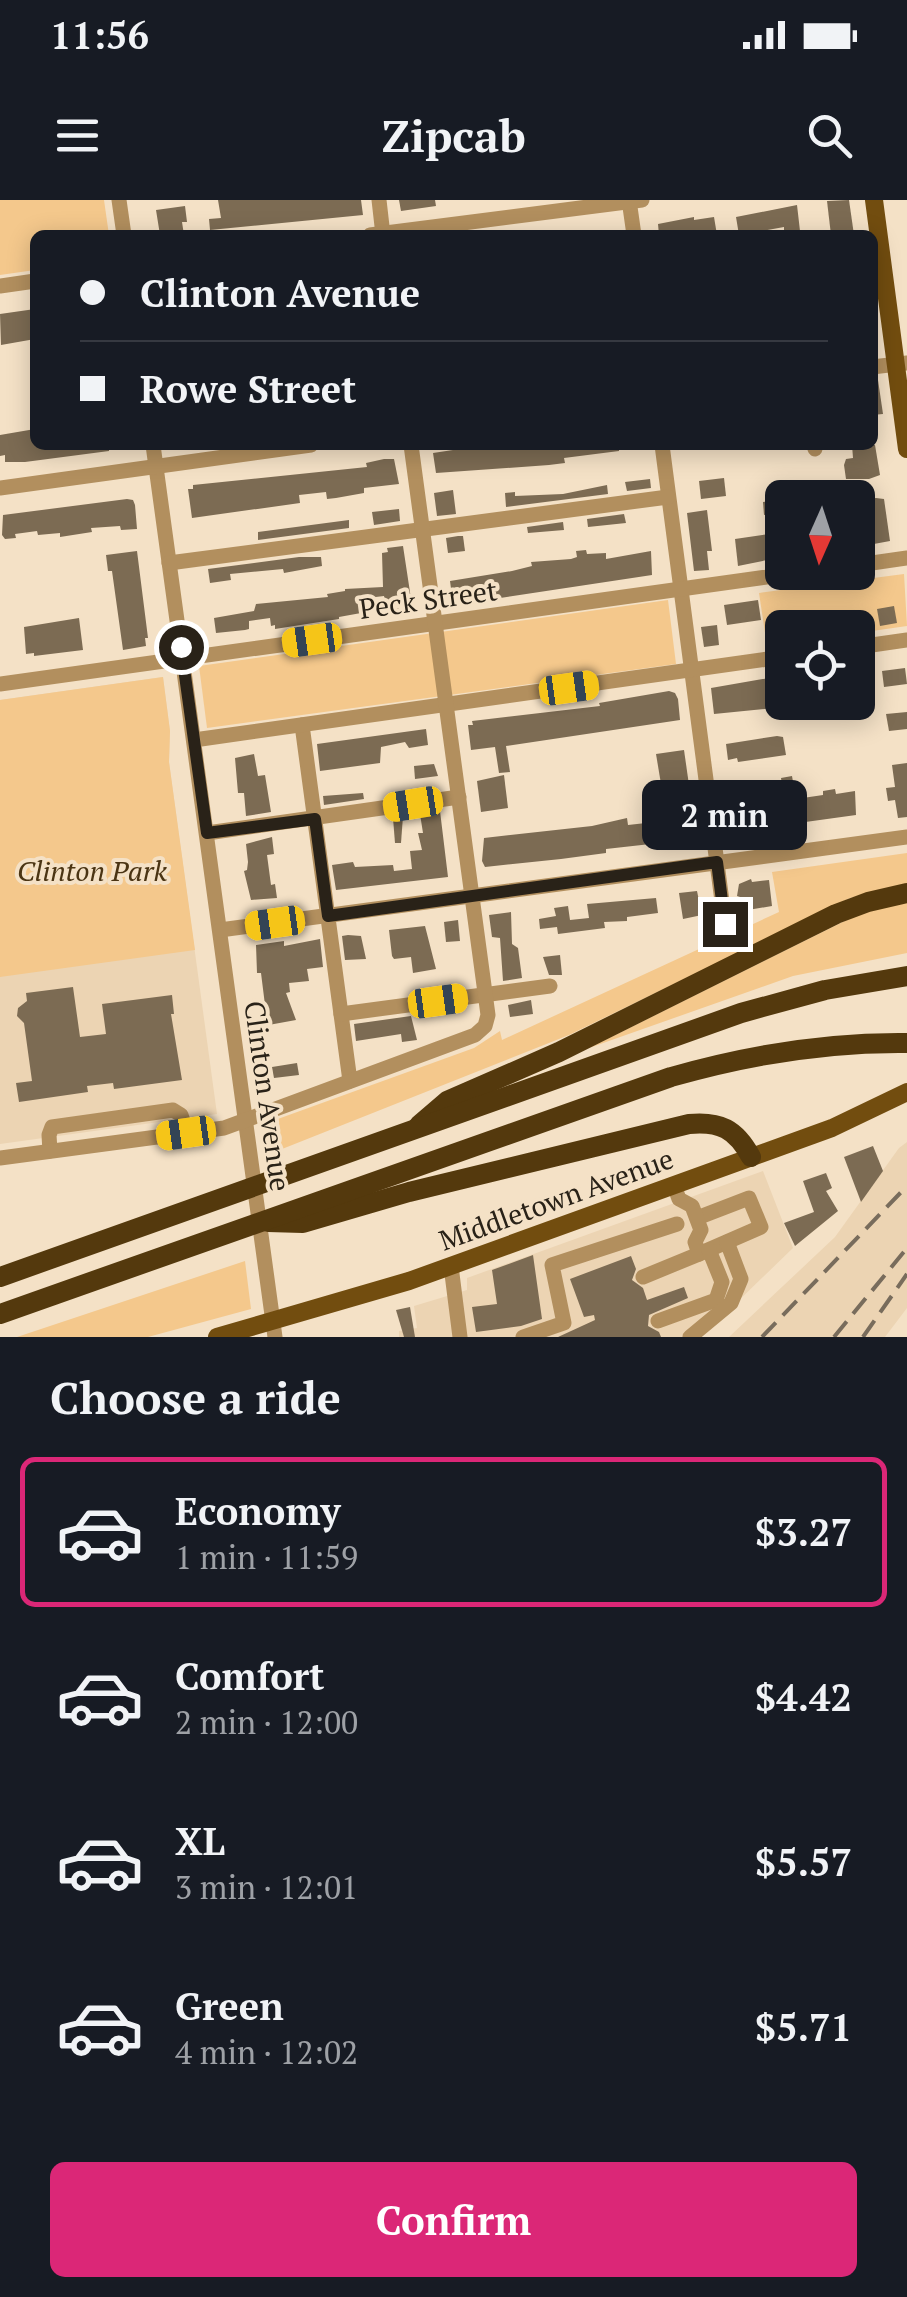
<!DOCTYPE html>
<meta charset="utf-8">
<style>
body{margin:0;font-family:"PT Serif",serif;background:#20242c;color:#f1f3f6;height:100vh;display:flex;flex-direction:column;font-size:38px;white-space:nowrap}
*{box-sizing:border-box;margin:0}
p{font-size:32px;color:#9ea1a6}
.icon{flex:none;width:55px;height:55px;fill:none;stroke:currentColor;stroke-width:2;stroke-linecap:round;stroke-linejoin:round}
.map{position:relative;height:1137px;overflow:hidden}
.sheet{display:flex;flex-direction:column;background:#171b24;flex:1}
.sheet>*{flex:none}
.top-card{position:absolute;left:30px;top:30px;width:848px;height:220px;border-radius:15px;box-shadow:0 5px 25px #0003;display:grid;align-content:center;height:220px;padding:0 50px;background:#171b24}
.needle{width:65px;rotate:183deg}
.tools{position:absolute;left:765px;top:280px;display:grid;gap:20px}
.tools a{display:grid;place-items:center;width:110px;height:110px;border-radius:15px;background:#171b24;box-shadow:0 5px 25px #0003;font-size:50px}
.end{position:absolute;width:45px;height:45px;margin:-22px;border:12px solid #292218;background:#fff;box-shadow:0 0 0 5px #fff}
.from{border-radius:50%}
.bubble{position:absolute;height:70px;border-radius:15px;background:#171b24;box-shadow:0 5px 25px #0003;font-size:32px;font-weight:700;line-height:70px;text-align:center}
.car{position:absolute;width:30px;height:60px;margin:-30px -15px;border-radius:12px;box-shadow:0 0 8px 2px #0007;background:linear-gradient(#f5c518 24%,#345 0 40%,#f5c518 0 76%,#345 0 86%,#f5c518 0)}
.top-card b{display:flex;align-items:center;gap:35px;height:95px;font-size:38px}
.top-card b+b{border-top:2px solid #363941}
.top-card i{width:25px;height:25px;background:#f1f3f6}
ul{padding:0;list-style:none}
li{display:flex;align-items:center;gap:30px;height:150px;margin:0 20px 15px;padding:0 30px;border:5px solid transparent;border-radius:15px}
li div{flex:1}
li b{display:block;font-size:38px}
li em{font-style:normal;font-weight:700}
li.current{border-color:#db2777}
li>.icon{width:90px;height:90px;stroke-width:1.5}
h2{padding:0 50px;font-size:45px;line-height:120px}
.button{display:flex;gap:20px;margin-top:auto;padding:20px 50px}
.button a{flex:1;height:115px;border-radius:15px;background:#db2777;color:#fff;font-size:40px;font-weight:700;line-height:115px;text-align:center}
.status{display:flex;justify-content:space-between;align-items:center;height:70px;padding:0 50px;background:#171b24;direction:ltr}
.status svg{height:28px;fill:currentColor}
header{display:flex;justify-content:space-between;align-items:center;height:130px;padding:0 50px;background:#171b24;font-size:45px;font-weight:700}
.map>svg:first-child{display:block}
</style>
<div class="status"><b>11:56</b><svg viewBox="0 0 49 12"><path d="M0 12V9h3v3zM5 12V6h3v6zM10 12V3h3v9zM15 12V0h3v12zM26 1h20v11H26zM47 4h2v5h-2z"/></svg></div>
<header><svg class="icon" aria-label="menu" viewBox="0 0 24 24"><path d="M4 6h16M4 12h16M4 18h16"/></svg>Zipcab<svg class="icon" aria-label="search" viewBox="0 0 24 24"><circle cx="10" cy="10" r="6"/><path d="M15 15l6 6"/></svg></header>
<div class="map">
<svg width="907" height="1137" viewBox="0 0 907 1137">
<rect width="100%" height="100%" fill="#f4e1c6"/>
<g fill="#ecd4b3">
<path d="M163 477 170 531 169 562 217 914 0 944V500Z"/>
<path d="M907 942V1108L885 1137H729L835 1037 899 948Z"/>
<path d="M763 971 793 1048 701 1137H399V1131L417 1128 414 1106 467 1090V1078Z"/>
</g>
<g fill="#f4c88c">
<path d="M0 0H104L109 35H35V70L0 75Z"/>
<path d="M904 374 907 426 858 433V428H782V444L767 446 759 393Z"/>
<path d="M668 400 676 464 207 528 199 466Z"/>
<path d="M163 477 170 531 169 562 195 750 0 777V500Z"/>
<path d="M907 653V686L850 698 569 835 272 953 264 924 474 848 500 831 502 840 779 712 772 672Z"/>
<path d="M907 701V753L793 776 589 848 871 708Z"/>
<path d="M245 1061 251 1109 148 1137H17Z"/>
</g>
<g fill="#7c6b53">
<path d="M218 0H361L363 15 210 30 209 19 221 18Z"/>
<path d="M399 0H435L436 6 401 11Z"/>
<path d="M849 0 854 35H831L827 1Z"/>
<path d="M797 5 800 31 784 33V27L739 35 736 17Z"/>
<path d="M185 6 187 22H182L184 35H160L156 10Z"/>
<path d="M694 17V20L714 17 717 35H659L658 24Z"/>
<path d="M35 109V139L1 145 0 114Z"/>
<path d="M872 180H878L883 214 872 215Z"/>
<path d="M35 229V245H109V251L25 262H5V255L0 256V235Z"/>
<path d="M486 245H619V251L564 258 565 263 549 265 436 273 433 253Z"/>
<path d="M852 245H875L880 275 869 279H846L844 265 846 259 853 258Z"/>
<path d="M384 259H394L399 284 364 288V293L336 298 327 299 326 292 299 295 300 303 192 318 188 289H193V285L367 267 366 263Z"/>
<path d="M724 278 726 296 701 299 699 281Z"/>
<path d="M650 279 651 288 627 291 625 282Z"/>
<path d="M607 285 608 294 506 307 505 293 515 292V296L563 294Z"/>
<path d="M453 290 456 314 437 316 434 293Z"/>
<path d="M876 298 884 299 890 341 863 346 858 300Z"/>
<path d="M127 299 133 300 135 305 137 329 121 330 120 326 91 328 92 332 60 337V333L38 335 37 331 15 334 16 338 5 339 2 335 3 315Z"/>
<path d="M777 300 778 313 764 315 763 302Z"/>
<path d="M399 309 400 321 374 325 372 312Z"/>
<path d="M707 310 712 351H707L709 370 694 371 687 313Z"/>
<path d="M624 314 626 323 588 327 587 319Z"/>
<path d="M349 320V328L258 340V332Z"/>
<path d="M563 322 564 330 528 333 527 327Z"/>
<path d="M782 332V357L738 366 735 339Z"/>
<path d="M458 336H463L465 351 448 353 446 338Z"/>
<path d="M403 346 413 412 388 415 384 396 359 399 361 413 339 417V419L275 429V425L271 426 270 418 249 421V429L245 430 216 433 214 418 254 411 256 404 328 397 327 394 345 391V389L383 387 382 353 388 352 387 348Z"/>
<path d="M586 350 587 354 606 353V359L651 351 652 375 461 404 454 403 452 396 450 381 512 371 532 366 531 362 571 359 577 357 576 351Z"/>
<path d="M137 351 148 438H145L146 446 123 450 112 371H108L106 355Z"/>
<path d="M299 357H321L322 366 284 373 283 369 230 374 231 380 210 383 208 369Z"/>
<path d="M758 400 761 420 727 425 724 405Z"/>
<path d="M894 406 897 423 880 426 877 409Z"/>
<path d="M79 418 83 450 34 456V453L26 454 24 427Z"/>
<path d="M717 425 719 445 704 447 701 427Z"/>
<path d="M905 468 907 484 884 487 882 471Z"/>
<path d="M769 478 775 508 714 514 711 488Z"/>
<path d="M669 491 675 493 678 499 680 520 506 546 510 572 499 573 495 547 471 550 468 525H473L472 521 600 506 599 503Z"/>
<path d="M907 512V529L889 531 886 514Z"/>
<path d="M426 529 428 545 409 548 405 542 381 547 380 563 320 571 317 544Z"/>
<path d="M777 536 783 537 786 555 738 562 737 558 728 560 726 544Z"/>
<path d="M684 550 689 585 662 590 656 554Z"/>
<path d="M254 554 258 576 265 575 271 612 246 616 244 593H238L235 558Z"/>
<path d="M907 563V617L898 618 895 600 888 601 886 588 895 587 892 565Z"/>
<path d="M434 564 438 576 415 579 414 566Z"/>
<path d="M504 575 508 608 481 612 477 581Z"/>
<path d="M792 576 796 599 823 595V591L835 589 836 594 855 591 856 615 733 632 728 608H733L730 582 739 581 742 602 784 596 781 578Z"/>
<path d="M363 593 364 599 324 605 323 596Z"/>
<path d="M440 611 448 677 336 690 332 665 353 662 355 667 393 665 394 671 412 669 410 651 422 650 418 633H423L420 614Z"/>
<path d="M690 612 693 614 695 639 606 649V653L561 659 485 667 482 661 484 638 592 626 627 618 628 625 655 622 654 617Z"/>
<path d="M403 616 401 643H395L393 618Z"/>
<path d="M272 637 274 654 267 655 271 685 275 684 277 698 251 700 244 671 247 670 248 662 246 644Z"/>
<path d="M751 679 752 682 769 680 772 706 742 711 740 697 737 696 739 684Z"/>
<path d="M697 691 702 715 683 719 679 693Z"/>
<path d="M656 698 658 713 627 717V721L604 722 605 728 558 734 557 727 540 729 539 719 556 716 554 708 568 706 570 720 589 718 587 704Z"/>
<path d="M511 712 512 744 518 748 522 778 503 781 500 738 492 737 489 715Z"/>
<path d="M458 720 460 741 446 742 444 722Z"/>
<path d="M425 726 436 769 413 773 411 757 394 759 392 756 389 730Z"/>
<path d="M348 735 361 736 366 759 345 760 342 736Z"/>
<path d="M320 739 323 767 307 769 309 781 289 783 290 792 286 793 296 820 263 826 262 813H266L261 773H257L256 745 284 741V746Z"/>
<path d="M560 755 562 775H549L543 757Z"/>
<path d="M73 787 80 837 106 834 102 804 172 795 174 814H171L182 880 114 889 113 883 87 886 88 892 19 902 16 883 32 881 24 823 17 816 18 808 27 801 26 793Z"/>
<path d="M531 800 533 814 510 817 508 805Z"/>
<path d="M411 816 417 840 402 842 401 834 356 841 354 824Z"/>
<path d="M297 863 299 875 274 878 272 867Z"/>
<path d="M873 946 883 971 861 1002 844 957Z"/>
<path d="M826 973 832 988 826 991 838 1011 795 1046 784 1023 814 1012 803 981Z"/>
<path d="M533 1055 542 1119 521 1126 476 1132 472 1107 497 1104 492 1070Z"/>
<path d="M631 1056 636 1069 632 1080 643 1088 647 1100 684 1087 688 1098 649 1115 648 1126 659 1132 661 1137H558L595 1120 594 1115 584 1117 570 1079Z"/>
<path d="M410 1107 415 1137H404L396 1110Z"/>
</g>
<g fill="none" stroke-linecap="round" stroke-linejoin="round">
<g stroke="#b28f5e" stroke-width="15">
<path d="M119 0 124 35"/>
<path d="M379 0 383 35"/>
<path d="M629 0 634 35"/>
<path d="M370 35 642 0"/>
<path d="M0 86 35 81"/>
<path d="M872 167 907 163"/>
<path d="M153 245 275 1137"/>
<path d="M662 245 725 724"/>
<path d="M814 245 815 249"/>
<path d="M0 288 311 245"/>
<path d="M169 363 668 297"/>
<path d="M858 365 907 358"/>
<path d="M858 447 907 440"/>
<path d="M0 484 803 372"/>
<path d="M302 525 350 881"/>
<path d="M194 540 782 457"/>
<path d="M207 633 459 597"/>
<path d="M220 730 907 637"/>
<path d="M341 814 550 786"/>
<path d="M50 951 49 935 52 927 173 910 181 915 187 933"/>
<path d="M0 958 224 928 475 835 485 826 488 815 411 245"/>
<path d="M697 1018 749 998 761 1027 699 1054"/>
<path d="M451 1066 460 1137"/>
<path d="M643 1077 699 1054 695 1042 701 1030 692 1006 679 999 674 985"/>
<path d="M658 1121 716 1100 722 1082 709 1050"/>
<path d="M523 1137 564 1123 552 1065 677 1024"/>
<path d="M690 1137 731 1103 741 1079 727 1042"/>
</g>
<g stroke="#724d0f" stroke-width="18">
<path d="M874 0 907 249"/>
<path d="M217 1137 409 1081 832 928 907 892"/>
</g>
<g stroke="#54390d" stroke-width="20">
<path d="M419 925 447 901 559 852 836 714 868 702 907 693"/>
<path d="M268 1022 303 1023 409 992 689 924C720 921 736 929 751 957"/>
<path d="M0 1077 741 813 825 790 907 776"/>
<path d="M0 1114 671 877C748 855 826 842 907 843"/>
</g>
<g stroke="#786c5c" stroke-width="4" stroke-dasharray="20 10" stroke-linecap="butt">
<path d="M762 1137 907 986"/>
<path d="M834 1137 907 1048"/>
<path d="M863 1137 907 1074"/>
</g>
</g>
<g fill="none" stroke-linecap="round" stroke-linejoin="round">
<path stroke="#292218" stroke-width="12" d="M181 447 207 633 315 619 328 716 717 662 725 724"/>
</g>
<g text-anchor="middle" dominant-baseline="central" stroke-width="8" stroke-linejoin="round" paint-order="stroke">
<g font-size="28" fill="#292218" stroke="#f4e1c6">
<text transform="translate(428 399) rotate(-8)">Peck Street</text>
<text transform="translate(268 896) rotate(82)">Clinton Avenue</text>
<text transform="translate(556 999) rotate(-20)">Middletown Avenue</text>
</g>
<g font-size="28" font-style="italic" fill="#4a3413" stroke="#f4e1c6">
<text x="92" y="670">Clinton Park</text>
</g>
</g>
</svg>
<div class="tools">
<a><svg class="needle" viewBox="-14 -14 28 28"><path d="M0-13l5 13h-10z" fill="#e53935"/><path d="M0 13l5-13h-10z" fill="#9ea1a6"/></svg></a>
<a><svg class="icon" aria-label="locate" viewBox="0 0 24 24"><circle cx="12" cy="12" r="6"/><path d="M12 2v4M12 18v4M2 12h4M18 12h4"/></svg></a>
</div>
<i class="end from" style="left:181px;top:447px"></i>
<i class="end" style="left:725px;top:724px"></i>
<div class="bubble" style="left:642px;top:580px;width:165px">2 min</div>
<i class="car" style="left:312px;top:440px;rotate:262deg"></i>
<i class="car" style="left:569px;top:488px;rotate:82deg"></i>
<i class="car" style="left:413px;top:604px;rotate:261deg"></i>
<i class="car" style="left:275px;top:723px;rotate:262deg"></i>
<i class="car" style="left:438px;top:801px;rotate:82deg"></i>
<i class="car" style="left:186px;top:933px;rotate:262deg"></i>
<div class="top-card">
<b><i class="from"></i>Clinton Avenue</b>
<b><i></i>Rowe Street</b>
</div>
</div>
<section class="sheet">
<h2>Choose a ride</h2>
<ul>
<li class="current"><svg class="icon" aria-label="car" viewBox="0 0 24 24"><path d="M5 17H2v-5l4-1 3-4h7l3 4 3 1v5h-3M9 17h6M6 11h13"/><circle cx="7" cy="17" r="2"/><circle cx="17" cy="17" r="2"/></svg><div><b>Economy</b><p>1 min · 11:59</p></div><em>$3.27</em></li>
<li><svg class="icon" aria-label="car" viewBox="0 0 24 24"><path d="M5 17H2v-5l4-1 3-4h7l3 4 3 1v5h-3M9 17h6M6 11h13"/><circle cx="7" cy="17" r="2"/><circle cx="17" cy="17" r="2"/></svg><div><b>Comfort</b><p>2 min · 12:00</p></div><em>$4.42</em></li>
<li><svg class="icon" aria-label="car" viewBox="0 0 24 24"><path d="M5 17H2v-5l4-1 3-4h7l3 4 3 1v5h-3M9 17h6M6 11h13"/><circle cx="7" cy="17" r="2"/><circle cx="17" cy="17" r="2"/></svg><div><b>XL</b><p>3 min · 12:01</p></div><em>$5.57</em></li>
<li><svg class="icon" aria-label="car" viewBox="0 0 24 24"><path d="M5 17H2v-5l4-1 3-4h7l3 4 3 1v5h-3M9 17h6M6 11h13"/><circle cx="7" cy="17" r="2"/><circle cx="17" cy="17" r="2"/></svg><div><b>Green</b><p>4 min · 12:02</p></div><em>$5.71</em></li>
</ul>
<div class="button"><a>Confirm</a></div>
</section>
